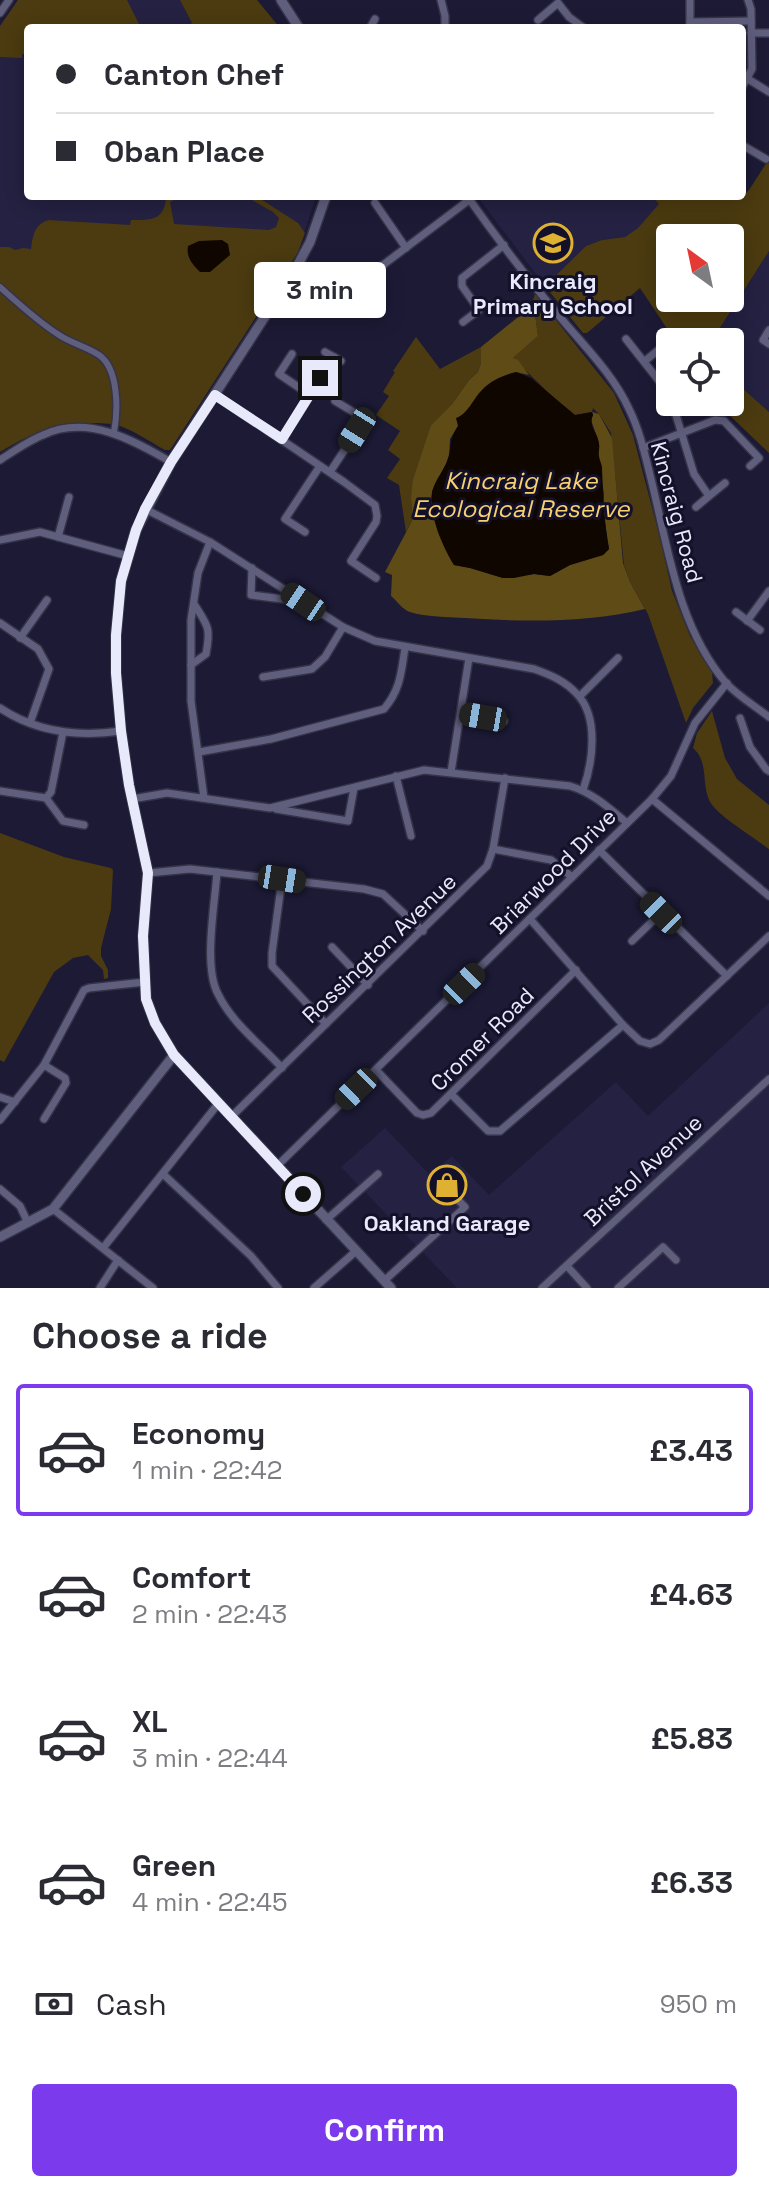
<!DOCTYPE html>
<meta charset="utf-8">
<style>
body{margin:0;font-family:"Space Grotesk",sans-serif;background:#f7f7f7;color:#2b2b33;height:100vh;display:flex;flex-direction:column;font-size:30px;white-space:nowrap}
*{box-sizing:border-box;margin:0}
p{font-size:26px;color:#7c7c81}
.icon{flex:none;width:44px;height:44px;fill:none;stroke:currentColor;stroke-width:2;stroke-linecap:round;stroke-linejoin:round}
.map{position:relative;height:1288px;overflow:hidden}
.sheet{display:flex;flex-direction:column;background:#fff;flex:1}
.sheet>*{flex:none}
.banner{position:absolute;left:24px;top:24px;width:722px;height:176px;border-radius:8px;box-shadow:0 4px 20px #0003;display:grid;align-content:center;height:176px;padding:0 32px;background:#fff}
.needle{width:52px;rotate:327deg}
.tools{position:absolute;left:656px;top:224px;display:grid;gap:16px}
.tools a{display:grid;place-items:center;width:88px;height:88px;border-radius:8px;background:#fff;box-shadow:0 4px 20px #0003;font-size:40px}
.end{position:absolute;width:36px;height:36px;margin:-18px;border:10px solid #e8e9fb;background:#111;box-shadow:0 0 0 4px #111}
.from{border-radius:50%}
.bubble{position:absolute;height:56px;border-radius:8px;background:#fff;box-shadow:0 4px 20px #0003;font-size:26px;font-weight:800;line-height:56px;text-align:center}
.car{position:absolute;width:24px;height:48px;margin:-24px -12px;border-radius:10px;box-shadow:0 0 6px 2px #0007;background:linear-gradient(#222 24%,#8ab4d8 0 40%,#222 0 76%,#8ab4d8 0 86%,#222 0)}
.banner b{display:flex;align-items:center;gap:28px;height:76px;font-size:30px}
.banner b+b{border-top:2px solid #e1e1e2}
.banner i{width:20px;height:20px;background:#2b2b33}
ul{padding:0;list-style:none}
li{display:flex;align-items:center;gap:24px;height:132px;margin:0 16px 12px;padding:0 16px;border:4px solid transparent;border-radius:8px}
li div{flex:1}
li b{display:block;font-size:30px}
li em{font-style:normal;font-weight:800}
li.active{border-color:#7c3aed}
li>.icon{width:72px;height:72px;stroke-width:1.5}
h2{padding:0 32px;font-size:36px;line-height:96px}
.pay{display:flex;align-items:center;gap:20px;height:88px;padding:0 32px;font-size:30px}
.pay p{margin-inline-start:auto}
.cta{display:flex;gap:16px;margin-top:auto;padding:16px 32px}
.cta a{flex:1;height:92px;border-radius:8px;background:#7c3aed;color:#fff;font-size:32px;font-weight:800;line-height:92px;text-align:center}
.map>svg:first-child{display:block}
</style>
<div class="map">
<svg width="769" height="1288" viewBox="0 0 769 1288">
<rect width="100%" height="100%" fill="#1c1a35"/>
<g fill="#242142">
<path d="M18 0H257L280 28H28V196H316L298 252 170 450H165L0 279V26Z"/>
<path d="M477 196H652L660 204 638 228 625 237 602 240 586 246 545 286Z"/>
<path d="M769 251V412L741 387 730 375V342H711Z"/>
<path d="M769 1003V1288H457L341 1167 385 1128 430 1175 452 1156 489 1195 616 1082 648 1116Z"/>
</g>
<g fill="#4c3b10" fill-rule="evenodd">
<path d="M18 0H127L141 28H28V54H22V58L0 57V26Z"/>
<path d="M180 0H257L280 28H187L185 27 192 23Z"/>
<path d="M769 159V251L711 342H676L640 288 587 333H583L545 286 586 246 602 240 625 237 638 228 659 204 652 196 742 197 749 190ZM670 238H730V298H670Z"/>
<path d="M166 196H182L170 202 174 224 269 230 276 227 279 218 273 212 245 196H256L298 223 305 233 298 252 170 450H165C150 442 135 431 120 426 110 423 99 423 89 423 50 424 33 433 0 452V247H9L15 250 23 248 31 249C33 236 34 224 49 220L130 225 131 220C151 220 165 221 166 196Z"/>
<path d="M535 294 614 393 633 435 660 538 672 591 690 636 712 672 713 683 693 708 686 723 648 614 630 582 624 565 611 433 599 414 593 408 592 412 575 415 560 404 513 358 538 336 533 300Z"/>
<path d="M416 337 440 369 481 347V363L478 372 469 380 452 404 431 425 411 497 412 521 406 532 399 485 387 478 400 459 388 450 400 431 376 415 389 396 383 392 395 372 393 371Z"/>
<path d="M730 375 741 387 769 412V453L724 410 718 402H730Z"/>
<path d="M712 711 725 758 737 779 769 805V849C756 839 722 818 713 806 699 788 711 764 693 748L697 733Z"/>
<path d="M0 833 64 857 111 868 113 870 111 909 101 948V956L108 970V978L104 979 103 970 88 955 73 958 54 972 4 1062 0 1060Z"/>
</g>
<path fill="#5f4b16" d="M533 300 538 336 513 358 518 360 529 375 516 372 458 426 450 439 449 458 432 491 433 510 438 532 454 565 470 568 503 578 534 574 550 576 570 565 603 555 609 549 603 508 604 494 601 475 602 468 598 455 599 443 591 420 593 415 592 412 599 414 612 438 623 563 630 582 645 609C587 623 524 622 465 618 448 617 426 617 410 612 403 610 397 601 391 596L392 575 385 572 412 521 411 497 413 480 431 425 452 404 469 380 478 372 481 363V347L523 313Z"/>
<g fill="#100600">
<path d="M222 240 228 244 230 255 210 272H200C192 264 186 257 188 246L199 241Z"/>
<path d="M516 372 531 378 575 415 592 412 593 415C588 427 598 432 599 444 600 448 598 452 599 456 599 460 602 464 602 468 603 495 604 522 609 549L603 555 570 565 550 576 534 574 514 578H503L470 568 454 565C443 548 426 509 433 489 436 479 444 470 447 461 453 446 447 443 458 426L456 418C468 414 473 399 482 390 491 380 504 375 516 372Z"/>
</g>
<g fill="none" stroke-linecap="round" stroke-linejoin="round">
<defs>
<path id="pedestrian" d="M0 287C19 304 37 321 59 335 71 343 87 347 99 355 119 369 118 411 114 432"/>
<g id="minor">
<path d="M441 0 445 16V28"/>
<path d="M690 0V28"/>
<path d="M0 13 9 0"/>
<path d="M538 20 558 3 569 17 584 28"/>
<path d="M690 22 751 21"/>
<path d="M370 28 375 19"/>
<path d="M751 33H769"/>
<path d="M748 79 769 92"/>
<path d="M742 87 752 69 751 9 748 0"/>
<path d="M742 145 766 159"/>
<path d="M467 196C496 237 527 278 560 317 584 346 613 374 629 409 640 431 645 455 651 479 668 548 678 627 726 683 738 696 755 706 769 717"/>
<path d="M375 203 406 248"/>
<path d="M375 271 469 200"/>
<path d="M463 322 479 310 462 286V278L504 245"/>
<path d="M769 330 763 340 769 344"/>
<path d="M626 339 667 391 670 397"/>
<path d="M325 352 341 361"/>
<path d="M292 354 279 374 310 395"/>
<path d="M645 361 668 342"/>
<path d="M215 395 344 482 375 505 377 516 376 522 351 561 376 578"/>
<path d="M672 402 694 474 709 496 725 483"/>
<path d="M282 439 334 357"/>
<path d="M643 448 715 420 724 421 759 458 750 466"/>
<path d="M0 460C14 451 28 441 43 435 87 414 133 440 171 462"/>
<path d="M330 472 365 419 335 401"/>
<path d="M696 507 709 496"/>
<path d="M145 509 210 542 343 627 375 641 534 669C551 675 565 681 577 694 599 717 593 762 583 790"/>
<path d="M305 532 285 519 320 466"/>
<path d="M58 537 69 497"/>
<path d="M0 540 40 532 128 556"/>
<path d="M252 568 251 595 298 601"/>
<path d="M736 612 760 630"/>
<path d="M747 621 769 591"/>
<path d="M0 623 38 649 49 669 30 723"/>
<path d="M20 638 47 600"/>
<path d="M191 665 206 654C211 627 208 626 194 604"/>
<path d="M263 677 312 669 325 657 343 627"/>
<path d="M580 696 618 658"/>
<path d="M0 708C36 732 79 737 121 731"/>
<path d="M462 713 504 721"/>
<path d="M740 718 750 747 766 769 769 771"/>
<path d="M199 752 271 739 384 709C401 689 401 672 405 648"/>
<path d="M451 772 469 658"/>
<path d="M396 776 411 836"/>
<path d="M0 791 46 798 51 792 63 732"/>
<path d="M46 798 63 821 84 825"/>
<path d="M204 798 191 701V620L198 573 210 542"/>
<path d="M132 799 167 793 270 808 424 770 570 786C593 793 609 808 627 823"/>
<path d="M652 799 769 896"/>
<path d="M276 809 348 821 354 788"/>
<path d="M493 849 551 860 572 877"/>
<path d="M599 850 727 976"/>
<path d="M217 872C215 904 203 966 218 994 232 1023 261 1045 282 1068"/>
<path d="M148 873 190 869 364 889 383 894 423 931"/>
<path d="M282 879 272 953V966L326 1024"/>
<path d="M530 919 623 1025 640 1041 650 1044 659 1040 769 936"/>
<path d="M632 941 661 913"/>
<path d="M332 947 368 985"/>
<path d="M44 1065 65 1078 66 1083 44 1119"/>
<path d="M376 1070 417 1113 423 1115 431 1113 576 970"/>
<path d="M452 1095 488 1131H500L623 1025"/>
<path d="M0 1097 15 1102"/>
<path d="M231 1117 487 866 493 849 505 778"/>
<path d="M0 1120 44 1065 84 990 89 988 145 982"/>
<path d="M277 1166 652 799 671 776 695 723 727 683"/>
<path d="M163 1174 251 1256 278 1288"/>
<path d="M0 1189 20 1206 28 1223"/>
<path d="M53 1209 153 1288"/>
<path d="M326 1220 378 1174"/>
<path d="M103 1248 218 1104"/>
<path d="M567 1266 587 1288"/>
<path d="M384 1281 465 1207 455 1197"/>
<path d="M100 1288 118 1260"/>
<path d="M314 1288 355 1252"/>
<path d="M542 1288 769 1079"/>
<path d="M618 1288 663 1247 676 1260"/>
</g>
<g id="tertiary">
<path d="M281 0 299 28"/>
<path d="M326 196 310 242 295 270 171 462 136 530 121 581 116 635V673L121 731 129 785 148 873 143 936 146 999 155 1023 174 1055 391 1288"/>
<path d="M0 1237 53 1209 174 1055"/>
</g>
</defs>
<use href="#pedestrian" stroke="#343348" stroke-width="9"/>
<use href="#minor" stroke="#343348" stroke-width="10"/>
<use href="#tertiary" stroke="#343348" stroke-width="12"/>
<use href="#pedestrian" stroke="#5f5e7d" stroke-width="6"/>
<use href="#minor" stroke="#5f5e7d" stroke-width="7"/>
<use href="#tertiary" stroke="#5f5e7d" stroke-width="9"/>
</g>
<g fill="none" stroke-linecap="round" stroke-linejoin="round">
<path stroke="#e8e9fb" stroke-width="10" d="M303 1194 174 1055 155 1023 146 999 143 936 148 873 129 785 121 731 116 673V635L121 581 136 530 145 509 171 462 215 395 282 439 320 378"/>
</g>
<defs>
<symbol id="school-ring" viewBox="-11 -11 22 22"><circle r="9.5" fill="#13112a" stroke="#deb133" stroke-width="1.5"/><path d="M0-5L7-2L0 1L-7-2ZM-4 1L0 2.5L4 1V4Q0 6-4 4Z" fill="#deb133"/></symbol>
<symbol id="shop-ring" viewBox="-11 -11 22 22"><circle r="9.5" fill="#13112a" stroke="#deb133" stroke-width="1.5"/><path d="M-5-2.5h2.3a2.7 3.5 0 0 1 5.4 0H5L5.5 6h-11ZM-1.5-2.5h3a1.5 2.3 0 0 0-3 0Z" fill="#deb133"/></symbol>
</defs>
<g fill-rule="evenodd">
<use href="#school-ring" x="531" y="221" width="44" height="44"/>
<use href="#shop-ring" x="425" y="1163" width="44" height="44"/>
</g>
<g text-anchor="middle" dominant-baseline="central" stroke-width="6" stroke-linejoin="round" paint-order="stroke">
<g font-size="22" font-weight="bold" fill="#e8e9fb" stroke="#13112a">
<text x="553" y="281">Kincraig<tspan x="553" dy="25">Primary School</tspan></text>
<text x="447" y="1223">Oakland Garage</text>
</g>
<g font-size="22" fill="#e8e9fb" stroke="#13112a">
<text transform="translate(677 512) rotate(75)">Kincraig Road</text>
<text transform="translate(553 871) rotate(-45)">Briarwood Drive</text>
<text transform="translate(379 948) rotate(-44)">Rossington Avenue</text>
<text transform="translate(482 1039) rotate(-45)">Cromer Road</text>
<text transform="translate(643 1170) rotate(-43)">Bristol Avenue</text>
</g>
<g font-size="24" font-style="italic" fill="#f7d070" stroke="#13112a">
<text x="521" y="480">Kincraig Lake<tspan x="521" dy="28">Ecological Reserve</tspan></text>
</g>
</g>
</svg>
<div class="tools">
<a><svg class="needle" viewBox="-14 -14 28 28"><path d="M0-13l5 13h-10z" fill="#e53935"/><path d="M0 13l5-13h-10z" fill="#7c7c81"/></svg></a>
<a><svg class="icon" aria-label="locate" viewBox="0 0 24 24"><circle cx="12" cy="12" r="6"/><path d="M12 2v4M12 18v4M2 12h4M18 12h4"/></svg></a>
</div>
<i class="end from" style="left:303px;top:1194px"></i>
<i class="end" style="left:320px;top:378px"></i>
<div class="bubble" style="left:254px;top:262px;width:132px">3 min</div>
<i class="car" style="left:357px;top:430px;rotate:212deg"></i>
<i class="car" style="left:303px;top:602px;rotate:304deg"></i>
<i class="car" style="left:483px;top:717px;rotate:280deg"></i>
<i class="car" style="left:282px;top:879px;rotate:99deg"></i>
<i class="car" style="left:661px;top:913px;rotate:315deg"></i>
<i class="car" style="left:464px;top:984px;rotate:46deg"></i>
<i class="car" style="left:356px;top:1089px;rotate:226deg"></i>
<div class="banner">
<b><i class="from"></i>Canton Chef</b>
<b><i></i>Oban Place</b>
</div>
</div>
<section class="sheet">
<h2>Choose a ride</h2>
<ul>
<li class="active"><svg class="icon" aria-label="car" viewBox="0 0 24 24"><path d="M5 17H2v-5l4-1 3-4h7l3 4 3 1v5h-3M9 17h6M6 11h13"/><circle cx="7" cy="17" r="2"/><circle cx="17" cy="17" r="2"/></svg><div><b>Economy</b><p>1 min · 22:42</p></div><em>£3.43</em></li>
<li><svg class="icon" aria-label="car" viewBox="0 0 24 24"><path d="M5 17H2v-5l4-1 3-4h7l3 4 3 1v5h-3M9 17h6M6 11h13"/><circle cx="7" cy="17" r="2"/><circle cx="17" cy="17" r="2"/></svg><div><b>Comfort</b><p>2 min · 22:43</p></div><em>£4.63</em></li>
<li><svg class="icon" aria-label="car" viewBox="0 0 24 24"><path d="M5 17H2v-5l4-1 3-4h7l3 4 3 1v5h-3M9 17h6M6 11h13"/><circle cx="7" cy="17" r="2"/><circle cx="17" cy="17" r="2"/></svg><div><b>XL</b><p>3 min · 22:44</p></div><em>£5.83</em></li>
<li><svg class="icon" aria-label="car" viewBox="0 0 24 24"><path d="M5 17H2v-5l4-1 3-4h7l3 4 3 1v5h-3M9 17h6M6 11h13"/><circle cx="7" cy="17" r="2"/><circle cx="17" cy="17" r="2"/></svg><div><b>Green</b><p>4 min · 22:45</p></div><em>£6.33</em></li>
</ul>
<div class="pay"><svg class="icon" aria-label="cash" viewBox="0 0 24 24"><path d="M3 7h18v10H3z"/><circle cx="12" cy="12" r="2"/></svg>Cash<p>950 m</p></div>
<div class="cta"><a>Confirm</a></div>
</section>
